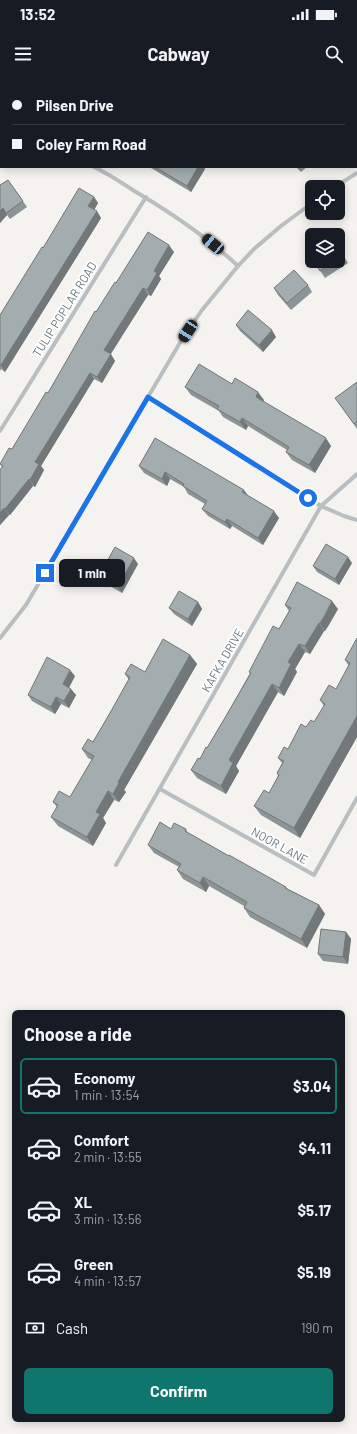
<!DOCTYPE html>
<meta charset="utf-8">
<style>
body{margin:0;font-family:Barlow,sans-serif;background:#20242c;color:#f1f3f6;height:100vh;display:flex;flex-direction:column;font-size:15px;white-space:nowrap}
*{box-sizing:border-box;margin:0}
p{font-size:13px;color:#9ea1a6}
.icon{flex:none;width:22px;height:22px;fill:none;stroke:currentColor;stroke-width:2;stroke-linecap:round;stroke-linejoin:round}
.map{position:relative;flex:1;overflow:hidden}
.side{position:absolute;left:12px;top:930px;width:333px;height:412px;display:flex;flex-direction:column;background:#171b24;border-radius:6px;box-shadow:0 2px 10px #0003}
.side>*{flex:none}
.top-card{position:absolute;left:0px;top:0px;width:357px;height:88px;box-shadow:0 2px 10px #0003;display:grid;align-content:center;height:88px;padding:0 12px;background:#171b24}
.buttons{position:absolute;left:305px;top:100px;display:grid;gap:8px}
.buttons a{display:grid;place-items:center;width:40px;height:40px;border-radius:6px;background:#171b24;box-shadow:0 2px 10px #0003;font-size:20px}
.end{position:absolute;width:18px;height:18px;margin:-9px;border:5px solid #1a73e8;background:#fff;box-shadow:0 0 0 2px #fff}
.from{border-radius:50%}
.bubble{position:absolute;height:28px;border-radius:6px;background:#171b24;box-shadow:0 2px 10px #0003;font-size:13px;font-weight:700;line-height:28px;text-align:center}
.car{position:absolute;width:12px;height:24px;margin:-12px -6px;border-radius:5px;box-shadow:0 0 3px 1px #0007;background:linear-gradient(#222 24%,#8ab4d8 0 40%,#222 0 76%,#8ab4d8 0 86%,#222 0)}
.top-card b{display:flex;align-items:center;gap:14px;height:38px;font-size:15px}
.top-card b+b{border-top:1px solid #363941}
.top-card i{width:10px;height:10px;background:#f1f3f6}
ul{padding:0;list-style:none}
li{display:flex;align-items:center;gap:12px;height:56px;margin:0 8px 6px;padding:0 4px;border:2px solid transparent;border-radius:6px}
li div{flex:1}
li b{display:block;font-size:15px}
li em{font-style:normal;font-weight:700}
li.selected{border-color:#0f766e}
li>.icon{width:36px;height:36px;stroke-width:1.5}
h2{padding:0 12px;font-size:18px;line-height:48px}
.pay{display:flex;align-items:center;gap:10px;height:44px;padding:0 12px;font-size:15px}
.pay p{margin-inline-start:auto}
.primary-button{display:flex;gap:8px;margin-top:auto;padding:8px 12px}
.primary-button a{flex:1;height:46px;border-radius:6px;background:#0f766e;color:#fff;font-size:16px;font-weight:700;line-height:46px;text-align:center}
.status{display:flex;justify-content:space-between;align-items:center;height:28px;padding:0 20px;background:#171b24;direction:ltr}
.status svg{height:11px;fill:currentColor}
header{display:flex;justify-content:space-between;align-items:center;height:52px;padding:0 12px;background:#171b24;font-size:18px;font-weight:700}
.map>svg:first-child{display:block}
</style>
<div class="status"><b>13:52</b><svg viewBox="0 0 49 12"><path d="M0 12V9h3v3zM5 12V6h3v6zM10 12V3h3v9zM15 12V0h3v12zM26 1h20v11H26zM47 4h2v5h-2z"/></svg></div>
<header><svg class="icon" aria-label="menu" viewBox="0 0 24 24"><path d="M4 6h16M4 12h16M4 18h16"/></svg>Cabway<svg class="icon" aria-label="search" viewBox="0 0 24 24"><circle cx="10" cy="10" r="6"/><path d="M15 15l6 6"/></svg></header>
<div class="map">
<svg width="357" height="1354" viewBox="0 0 357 1354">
<rect width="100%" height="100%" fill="#f4f3f0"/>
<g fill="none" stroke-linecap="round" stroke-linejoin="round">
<g stroke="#b9bec0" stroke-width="4">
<path d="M30 0V1"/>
<path d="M0 82H1"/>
<path d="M94 87C109 94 122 103 136 112 173 134 207 157 238 186"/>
<path d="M335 107 357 93"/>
<path d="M148 317 321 426 344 436 357 440"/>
<path d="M0 351 146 117"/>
<path d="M0 558 26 525 148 317 181 261 202 230 238 186 254 169 281 146 312 123"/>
<path d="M160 709 314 795 357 718"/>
<path d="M116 785 321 426 357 394"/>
</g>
</g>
<g fill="#8c9496">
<path d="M0 14 1 16V45H0Z"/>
<path d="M150 87H204L205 89 191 112 151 88Z"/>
<path d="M296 87H307L301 92Z"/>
<path d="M8 100 27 127 10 139 7 135 0 143V105Z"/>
<path d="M94 117 98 123 94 130 101 138 5 292 1 289 0 291V235L43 168Z"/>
<path d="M338 167 348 183 325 198 314 181H338Z"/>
<path d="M174 172 159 196 161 199 151 216 148 215 110 274 115 281 102 303 94 299 41 386 44 390 35 407 33 406 10 435H9L0 445V390L2 387 0 384 12 369 48 313 96 232 116 203Z"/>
<path d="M308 205 312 212 291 230 278 215 274 208Z"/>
<path d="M236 245 276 257 263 272 240 251Z"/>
<path d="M357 302V349L342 327Z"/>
<path d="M232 304 264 320 263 321 331 366 315 393 292 380 286 372 287 370 248 346 246 350 223 337 219 331 191 315 185 307Z"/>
<path d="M155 358 248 416 279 438 263 465 232 446 230 449 208 436 202 429 205 424 188 414 184 407 170 399 167 406 144 393 139 386Z"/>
<path d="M352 483 339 505 317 492 313 486Z"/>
<path d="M138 484 122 513 104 503 99 496Z"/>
<path d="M198 522 202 529 192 546 174 534 169 528Z"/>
<path d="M285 525 338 529 329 545 325 551H324L310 574 305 572 295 589 297 592 284 616 278 612 236 686 239 691 226 714 197 698 191 690 200 679 207 668 226 636 250 593 249 592 279 549 289 531Z"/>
<path d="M357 558V657L300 758 261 735 254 726 269 713 278 696 277 693 282 683 278 678 288 669 306 647 314 642 324 626 320 620 336 609 349 586 345 580Z"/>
<path d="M190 575 197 584 124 710 126 712 119 722 114 720 103 738 106 743 93 766 58 746 51 737 57 727 53 722 70 717 92 680 88 678 82 669 93 662 129 600 125 594 145 592Z"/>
<path d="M75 596 69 608 76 615 69 628 61 624 55 634 32 621 28 615Z"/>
<path d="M171 749H186L188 753 229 776 286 807 288 809 319 825 325 834 307 868 250 837 244 828V826L209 806 206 812 183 799 177 790 179 787 154 773 148 765Z"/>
<path d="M346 852 351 859 348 884 323 881 318 874Z"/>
</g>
<g fill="#72787a">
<path d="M0 14 1 16V40L0 39Z"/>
<path d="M198 87H204L205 89 191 112 187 106Z"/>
<path d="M94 117 98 123 93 132 88 126Z"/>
<path d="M3 128 7 135 0 143V131Z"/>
<path d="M97 131 101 138 5 292 1 285Z"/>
<path d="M169 165 174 172 159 196 161 199 151 216 147 210 154 191Z"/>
<path d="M143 208 148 215 109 277 104 270Z"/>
<path d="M272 250 276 257 263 272 259 265Z"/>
<path d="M111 274 115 281 102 303 97 297Z"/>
<path d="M90 293 94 299 41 386 44 390 35 407 30 400 35 382Z"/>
<path d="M258 312 264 320 261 325 256 317Z"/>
<path d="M242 338 248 346 246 350 240 342Z"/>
<path d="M326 358 331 366 315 393 309 385Z"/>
<path d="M165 392 170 399 167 406 162 399Z"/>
<path d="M29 399 33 406 10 435 5 429Z"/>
<path d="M244 410 249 417 242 412Z"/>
<path d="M4 428 9 435 0 445V433Z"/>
<path d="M274 431 279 438 263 465 258 458Z"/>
<path d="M227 439 232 446 230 449 225 442Z"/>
<path d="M348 477 352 483 339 505 335 499Z"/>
<path d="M134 478 138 484 122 513 118 507Z"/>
<path d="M332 521 338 529 325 551 320 543Z"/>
<path d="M198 522 202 529 192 546 188 539Z"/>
<path d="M319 543 324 551 310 574 305 566Z"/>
<path d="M299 564 305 572 295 589 297 592 284 616 279 608 288 582Z"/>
<path d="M190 575 197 584 124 710 126 712 119 722 113 714 118 702Z"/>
<path d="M70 590 75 596 67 611 63 604Z"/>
<path d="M272 604 278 612 236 686 239 691 226 714 221 706 229 680Z"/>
<path d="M71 609 76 615 69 628 64 621Z"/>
<path d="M56 617 61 624 55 634 51 627Z"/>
<path d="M357 636V657L300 758 294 748Z"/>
<path d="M108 711 114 720 103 738 106 743 93 766 87 757 96 732Z"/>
<path d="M203 797 209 806 206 812 200 803Z"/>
<path d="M319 825 325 834 307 868 301 859Z"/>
<path d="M346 852 351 859 348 884 343 877Z"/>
</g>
<g fill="#a3acaf" stroke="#72787a">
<rect x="56" y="0" width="33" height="1"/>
<path d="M350 0H357V25L356 24V1H349Z"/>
<path d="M155 87H198L187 106Z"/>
<path d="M8 100 23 121 6 133 3 128 0 131V105Z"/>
<path d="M79 108 94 117 88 126 97 131 1 285H0V235L42 167 43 168Z"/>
<path d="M148 152 169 165 154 191 157 193 147 210 143 208 104 270 111 274 97 297 90 293 35 382 39 384 30 400 29 399 5 429 4 428 0 433V390L3 386 0 384 9 368 12 369 46 312 48 313 95 231 96 232 115 202 116 203Z"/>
<path d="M338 168 343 176 338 180Z"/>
<path d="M312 173V178L310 174Z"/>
<path d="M314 181H336L320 191Z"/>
<path d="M294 190 308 205 287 223 274 208Z"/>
<path d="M248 230 272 250 259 265 236 245Z"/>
<path d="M199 284 232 304 235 298 258 312 256 317 326 358 309 385 286 372 289 367 242 338 240 342 217 329 219 326 185 307Z"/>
<path d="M357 302V342L354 344 335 318Z"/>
<path d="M155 358 244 410 242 412 274 431 258 458 227 439 225 442 202 429 207 421 183 406 184 404 165 392 162 399 139 386Z"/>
<path d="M326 464 348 477 335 499 313 486Z"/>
<path d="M115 467 134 478 118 507 99 496Z"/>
<path d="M297 502 332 521 324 537 320 543H319L305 566 299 564 288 582 291 584 279 608 272 604 229 680 233 683 221 706 191 690 198 678 200 679 206 667 207 668 226 636 251 593 249 592 273 546 279 549 291 528 285 525Z"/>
<path d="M179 511 198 522 188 539 169 528Z"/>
<path d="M357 558V636L294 748 254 726 264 710 269 713 279 695 277 693 284 681 278 678 284 667 288 669 301 644 306 647 311 640 314 642 325 624 320 620 329 605 336 609 350 583 345 580Z"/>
<path d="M163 559 190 575 118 702 119 703 113 714 108 711 96 732 100 734 87 757 51 737 58 725 53 722 59 711 70 717 94 676 82 669 88 659 93 662 110 633 130 597 125 594 131 584 145 592Z"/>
<path d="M47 577 70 590 63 604 71 609 64 621 56 617 51 627 28 615Z"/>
<path d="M160 742 171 749 174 743 186 749 185 751 229 776V775L286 807 285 808 319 825 301 859 244 828 247 822 203 797 200 803 177 790 181 784 148 765Z"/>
<path d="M321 849 346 852 343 877 318 874Z"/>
</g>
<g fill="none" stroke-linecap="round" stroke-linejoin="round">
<path stroke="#1a73e8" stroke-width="5" d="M45 493 148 317 308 418"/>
</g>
<g text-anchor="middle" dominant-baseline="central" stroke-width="4" stroke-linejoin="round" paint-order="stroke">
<g font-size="12" fill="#66787e" stroke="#fff">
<text transform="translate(64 229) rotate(-58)">TULIP POPLAR ROAD</text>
<text transform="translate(222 580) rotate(-60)">KAFKA DRIVE</text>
<text transform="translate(280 765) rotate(29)">NOOR LANE</text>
</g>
</g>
</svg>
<div class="buttons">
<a><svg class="icon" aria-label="locate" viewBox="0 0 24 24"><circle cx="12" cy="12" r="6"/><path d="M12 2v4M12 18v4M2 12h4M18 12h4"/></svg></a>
<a><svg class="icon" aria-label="layers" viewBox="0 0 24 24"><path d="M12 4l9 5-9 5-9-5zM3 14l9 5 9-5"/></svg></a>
</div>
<i class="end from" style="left:308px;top:418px"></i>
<i class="end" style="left:45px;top:493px"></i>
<div class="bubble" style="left:59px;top:479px;width:66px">1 min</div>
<i class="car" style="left:213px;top:164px;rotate:309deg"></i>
<i class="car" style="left:188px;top:251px;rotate:213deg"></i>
<div class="top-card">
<b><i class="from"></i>Pilsen Drive</b>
<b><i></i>Coley Farm Road</b>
</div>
<section class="side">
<h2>Choose a ride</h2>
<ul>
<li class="selected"><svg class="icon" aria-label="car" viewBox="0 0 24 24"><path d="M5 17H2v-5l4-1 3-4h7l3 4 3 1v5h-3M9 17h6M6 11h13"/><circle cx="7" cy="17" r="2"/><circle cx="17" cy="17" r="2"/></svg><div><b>Economy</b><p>1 min · 13:54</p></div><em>$3.04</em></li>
<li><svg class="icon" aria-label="car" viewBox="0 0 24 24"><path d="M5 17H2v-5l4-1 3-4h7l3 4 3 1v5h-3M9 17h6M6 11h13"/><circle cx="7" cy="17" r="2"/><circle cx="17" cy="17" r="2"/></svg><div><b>Comfort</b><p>2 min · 13:55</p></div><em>$4.11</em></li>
<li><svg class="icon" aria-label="car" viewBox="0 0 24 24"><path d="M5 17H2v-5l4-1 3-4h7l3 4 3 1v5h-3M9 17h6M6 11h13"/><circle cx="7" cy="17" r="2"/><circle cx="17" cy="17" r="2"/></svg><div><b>XL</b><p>3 min · 13:56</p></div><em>$5.17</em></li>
<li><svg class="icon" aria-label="car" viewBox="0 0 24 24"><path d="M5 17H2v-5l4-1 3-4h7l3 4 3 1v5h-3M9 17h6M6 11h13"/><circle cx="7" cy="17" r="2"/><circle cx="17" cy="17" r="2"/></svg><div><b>Green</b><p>4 min · 13:57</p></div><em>$5.19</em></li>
</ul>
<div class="pay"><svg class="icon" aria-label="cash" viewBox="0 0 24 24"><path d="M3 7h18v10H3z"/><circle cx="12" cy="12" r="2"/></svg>Cash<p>190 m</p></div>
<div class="primary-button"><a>Confirm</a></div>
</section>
</div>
